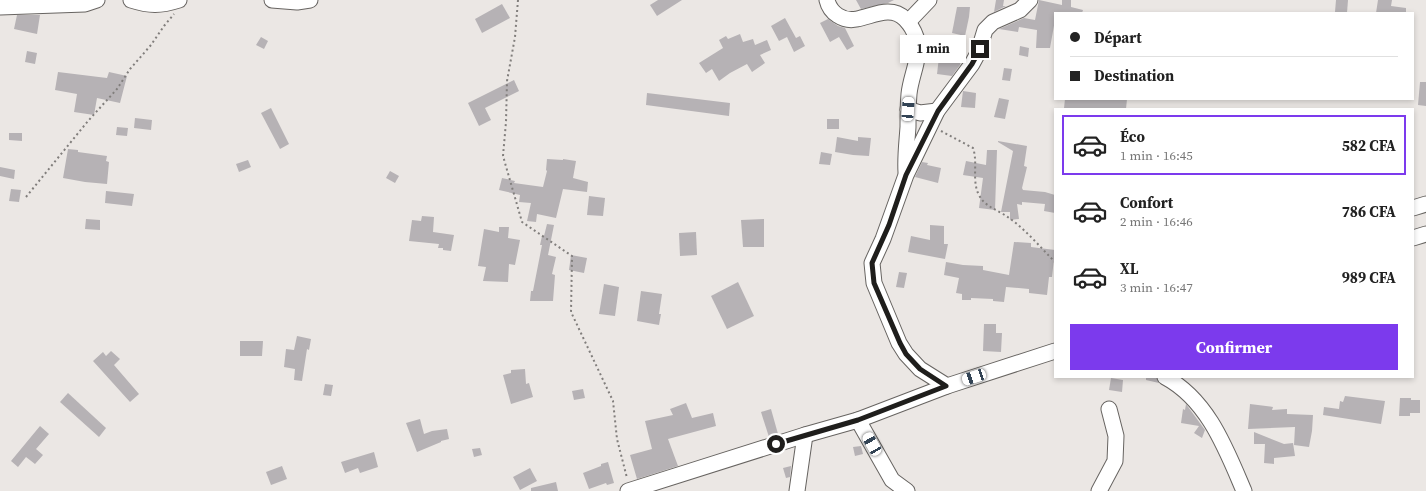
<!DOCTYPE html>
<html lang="fr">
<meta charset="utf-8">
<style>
body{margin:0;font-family:"Source Serif 4",serif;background:#f6f6f6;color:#222;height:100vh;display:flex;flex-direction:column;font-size:15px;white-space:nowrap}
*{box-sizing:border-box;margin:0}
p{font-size:13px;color:#767676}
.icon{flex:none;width:22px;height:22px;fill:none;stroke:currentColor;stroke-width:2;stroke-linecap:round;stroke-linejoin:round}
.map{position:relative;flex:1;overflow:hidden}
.sheet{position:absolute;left:1054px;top:108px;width:360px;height:270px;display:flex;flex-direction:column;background:#fff;border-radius:0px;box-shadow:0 2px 6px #0003}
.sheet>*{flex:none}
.hud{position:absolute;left:1054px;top:12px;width:360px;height:88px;border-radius:0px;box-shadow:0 2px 6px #0003;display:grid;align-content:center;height:88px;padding:0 16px;background:#fff}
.end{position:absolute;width:18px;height:18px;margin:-9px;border:5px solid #1f1e1c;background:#fff;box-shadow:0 0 0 2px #fff}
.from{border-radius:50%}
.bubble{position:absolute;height:28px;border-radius:0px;background:#fff;box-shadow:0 2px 6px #0003;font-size:13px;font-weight:700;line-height:28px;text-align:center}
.car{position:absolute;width:12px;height:24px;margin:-12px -6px;border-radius:5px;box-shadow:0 0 3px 1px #0007;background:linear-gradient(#fff 24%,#345 0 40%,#fff 0 76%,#345 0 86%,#fff 0)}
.hud b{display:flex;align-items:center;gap:14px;height:38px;font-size:15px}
.hud b+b{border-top:1px solid #e0e0e0}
.hud i{width:10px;height:10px;background:#222}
ul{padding:7px 0 0;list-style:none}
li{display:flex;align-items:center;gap:12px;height:60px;margin:0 8px 6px;padding:0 8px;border:2px solid transparent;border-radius:0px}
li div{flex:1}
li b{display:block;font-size:15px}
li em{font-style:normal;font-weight:700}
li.selected{border-color:#7c3aed}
li>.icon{width:36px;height:36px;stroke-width:1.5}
.cta{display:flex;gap:8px;margin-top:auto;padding:8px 16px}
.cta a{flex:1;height:46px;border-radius:0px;background:#7c3aed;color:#fff;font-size:16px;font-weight:700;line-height:46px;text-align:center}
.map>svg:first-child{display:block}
</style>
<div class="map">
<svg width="1426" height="491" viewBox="0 0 1426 491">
<rect width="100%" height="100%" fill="#ebe7e4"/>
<g fill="#b6b2b5">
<path d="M658 0H682L657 16 650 5Z"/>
<path d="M856 0H894L888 3 861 9Z"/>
<path d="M996 0H1004L1003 6H1006L994 12Z"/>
<path d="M1039 0 1062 5V0H1071V7L1083 10 1082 13H1055V20L1050 48H1036L1037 30 1019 27 1018 32 999 29 1024 18 1035 20Z"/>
<path d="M1336 0H1348L1347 13 1335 12Z"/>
<path d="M1378 0H1392L1391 6 1406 8V13H1376Z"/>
<path d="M502 4 510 18 482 33 475 19Z"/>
<path d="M957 7H970L969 17 965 36 952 33Z"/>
<path d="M17 15H40L37 34 14 29Z"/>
<path d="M785 18 796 38 800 36 805 46 794 52 787 37 779 41 771 26Z"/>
<path d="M828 19 838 26 845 28 854 46 847 50 839 37 830 42 820 23Z"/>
<path d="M740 34 743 42 753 39 755 45 767 40 771 50 760 55 765 63 752 72 747 64 730 73 719 81 712 69 706 73 699 63 723 48 719 40 726 36 728 39Z"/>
<path d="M261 37 268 41 264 49 256 45Z"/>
<path d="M1020 46 1029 48 1028 57 1019 55Z"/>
<path d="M27 51 37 53 35 64 25 62Z"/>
<path d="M939 57 961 60 960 65 952 76 937 74Z"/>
<path d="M1004 68 1012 69 1010 81 1002 80Z"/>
<path d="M58 72 107 78 109 72 127 76 120 103 97 98 94 115 74 112 77 94 55 90Z"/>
<path d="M514 80 519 91 485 108 491 120 479 126 468 103Z"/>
<path d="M1420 82H1426V106L1418 105Z"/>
<path d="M963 91 976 93 975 108 961 107Z"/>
<path d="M647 93 730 103 729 116 646 105Z"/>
<path d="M999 98 1009 100 1005 119 994 117Z"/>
<path d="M1065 99H1127L1126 109 1064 108Z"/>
<path d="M271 108 289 144 280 149 261 113Z"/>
<path d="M135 118 152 120 151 130 134 128Z"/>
<rect x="827" y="119" width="12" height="10"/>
<path d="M117 127 128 128 127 136 116 135Z"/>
<path d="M9 133H22V141L9 140Z"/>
<path d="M837 137 858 141V137L871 138 869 156 853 155 835 152Z"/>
<path d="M998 141 1027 146 1024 166 1027 167 1022 188 1023 190 1045 192 1055 195V213L1044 211 1045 204 1022 202V205L1017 204 1019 219 1010 220V212H1001L1013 151 998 142Z"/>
<path d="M68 149 78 150V152L107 156 106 161 109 162 107 184 85 182 63 178Z"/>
<path d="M987 150H997L995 210 979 208 983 178 963 175 966 161 986 165Z"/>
<path d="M821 152 832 154 830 165 819 164Z"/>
<path d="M547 159 563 160V159L576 161 573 178 588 182 587 192 563 189 556 218 537 214 536 222 527 221 531 203 519 202 520 195 499 190 502 178 515 181 514 183 543 187 547 171 546 170Z"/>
<path d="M248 160 251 167 239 172 236 164Z"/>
<path d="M922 162 928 163 927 165 941 168 938 183 915 177Z"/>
<path d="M0 167 15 170 14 179 0 176Z"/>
<path d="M390 171 399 176 395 183 386 178Z"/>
<path d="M11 189 21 190 19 202 9 201Z"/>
<path d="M106 191 134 194 132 206 105 203Z"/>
<path d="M589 196 605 198 603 216 587 215Z"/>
<path d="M422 216 434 217 433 232 454 235 451 251 443 250V248H438L439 244 409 241 412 220 421 221Z"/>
<path d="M86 219 100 220V230L85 229Z"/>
<path d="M764 219V247H743L741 220Z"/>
<path d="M547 224 554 225 548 255 556 257 552 274 555 275 553 301H530L531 291H533L542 245H540L542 236H544Z"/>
<path d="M930 225 944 226V244H948L945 259 908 252 911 236 930 240Z"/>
<path d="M499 227H509L508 238 520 240 515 265 509 264 508 282 483 281 486 267 478 266 484 229 499 232Z"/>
<path d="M696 232 697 255 680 256 679 233Z"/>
<path d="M1014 242 1031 243V247L1055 250 1052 277H1049L1047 295 1029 293V289L1006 287 1004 302 993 301V299L971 298V300H962V294L956 293 959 278 944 275 946 262 963 265 983 266V270L1009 275Z"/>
<path d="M571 255 587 258 584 273 569 270Z"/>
<path d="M899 272 907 273 904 288 896 287Z"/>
<path d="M738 282 754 316 727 329 711 296Z"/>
<path d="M604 284 619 287 615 316 599 314Z"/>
<path d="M641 291 662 294 659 314H661L659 325 637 321Z"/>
<path d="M984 324H996V333H1002L1001 352 983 351Z"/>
<path d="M297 336 311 339 309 350 307 349 302 381 294 380 295 369 284 367 286 349 294 350Z"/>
<path d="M240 341H263L262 356H240Z"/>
<path d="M111 351 120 359 114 365 139 394 130 402 93 361 103 352 106 356Z"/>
<path d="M525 369 526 384 529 383 533 397 511 404 503 375 511 373V370Z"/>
<path d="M1146 377H1156L1159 383 1146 380Z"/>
<path d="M1111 378 1123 380 1122 392 1109 390Z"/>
<path d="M325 384 333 385 331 396 323 395Z"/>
<path d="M583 389 585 398 574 400 572 391Z"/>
<path d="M68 393 106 428 99 437 60 402Z"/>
<path d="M1345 396 1385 401 1381 424 1323 415 1324 407 1339 409 1340 401 1343 402Z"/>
<path d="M1400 398H1411V400H1420V413H1410V416H1399Z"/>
<path d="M686 403 692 418 713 413 716 426 668 439 678 466 637 479 630 455 652 449 645 421 673 415 670 409Z"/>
<path d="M1186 404 1205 430 1202 438 1194 433 1199 426 1181 423 1183 409 1185 410Z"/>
<path d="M1250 404 1273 407 1272 410 1287 409V414L1313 415 1312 431 1309 447 1294 445 1295 427 1248 429Z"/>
<path d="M771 409 778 434 769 437 761 412Z"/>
<path d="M420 419 424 434 432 431 447 429 449 439 441 441V442L417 452 406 423Z"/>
<path d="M40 426 49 434 36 449 43 455 35 464 26 457 18 467 11 461Z"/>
<path d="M1254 432 1284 444 1293 443 1295 456 1274 458V464L1264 463 1265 444H1254Z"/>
<path d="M861 446 863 454 855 456 853 447Z"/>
<path d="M480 448 482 455 474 457 472 449Z"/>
<path d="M374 452 378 467 360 473 358 468 345 473 341 462Z"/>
<path d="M608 462 614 483 607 485 606 483 589 489 583 473 601 466V464Z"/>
<path d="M282 466 287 479 271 485 266 472Z"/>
<path d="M791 466 790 477 786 478 783 468Z"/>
<path d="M530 468 537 481 520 490 513 477Z"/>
<path d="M556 482 558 491H531V488Z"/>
</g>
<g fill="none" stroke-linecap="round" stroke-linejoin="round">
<defs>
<g id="minor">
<path d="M131 0C150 6 160 6 179 0"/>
<path d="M272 0 297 2 310 0"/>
<path d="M827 0C830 13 843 22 857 19 873 16 891 5 905 19 910 24 914 31 916 37 922 57 911 74 909 94 908 105 908 116 908 127 907 142 905 157 906 172"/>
<path d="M0 7 85 4 97 0"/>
<path d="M908 22 929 0"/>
<path d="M908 109 920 113 937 111"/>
<path d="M1413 208 1426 204"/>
<path d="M1413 238 1426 234"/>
<path d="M1165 377C1208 400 1226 449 1244 491"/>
<path d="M947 386 920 369 906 354 899 343 874 283 872 263 883 239 906 175 937 111 972 64 978 53 985 30 993 22 1020 10 1030 0"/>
<path d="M858 420 892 480 907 491"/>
<path d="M628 491 805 435 858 420 947 386 1055 351"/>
<path d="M797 491 805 435"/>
<path d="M1099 491 1115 461 1116 436 1109 409"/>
</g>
</defs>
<use href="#minor" stroke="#676461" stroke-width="17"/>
<g stroke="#817e7c" stroke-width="2" stroke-dasharray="2 3" stroke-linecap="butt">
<path d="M518 0 515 37 507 81 506 122 503 156 522 222 572 256 571 312 613 401 617 439 627 478"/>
<path d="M941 131 973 148C978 162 972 179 978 193 983 205 993 208 1003 214 1023 226 1039 246 1055 262"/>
<path d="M26 197 88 121 117 89 130 69 151 45 164 26 174 14"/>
</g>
<use href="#minor" stroke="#fff" stroke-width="15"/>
</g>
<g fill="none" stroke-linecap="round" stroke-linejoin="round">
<path stroke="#1f1e1c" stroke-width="5" d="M776 444 858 420 946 386 920 369 906 354 900 343 874 283 872 263 889 225 906 175 938 111 972 64 980 49"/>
</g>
</svg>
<i class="end from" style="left:776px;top:444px"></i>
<i class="end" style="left:980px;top:49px"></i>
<div class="bubble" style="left:900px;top:35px;width:66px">1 min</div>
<i class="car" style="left:908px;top:109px;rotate:4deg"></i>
<i class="car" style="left:974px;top:377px;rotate:252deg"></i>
<i class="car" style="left:872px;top:444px;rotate:330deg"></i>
<div class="hud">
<b><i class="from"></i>Départ</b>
<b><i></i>Destination</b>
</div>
<section class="sheet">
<ul>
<li class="selected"><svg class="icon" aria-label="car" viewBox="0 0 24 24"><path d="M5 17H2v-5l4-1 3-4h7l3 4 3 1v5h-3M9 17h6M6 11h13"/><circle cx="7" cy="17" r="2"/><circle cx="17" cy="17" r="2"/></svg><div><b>Éco</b><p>1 min · 16:45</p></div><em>582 CFA</em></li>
<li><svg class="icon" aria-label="car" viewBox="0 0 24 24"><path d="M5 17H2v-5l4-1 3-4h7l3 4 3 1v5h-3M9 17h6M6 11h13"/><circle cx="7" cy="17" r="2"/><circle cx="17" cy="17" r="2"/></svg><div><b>Confort</b><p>2 min · 16:46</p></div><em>786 CFA</em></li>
<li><svg class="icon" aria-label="car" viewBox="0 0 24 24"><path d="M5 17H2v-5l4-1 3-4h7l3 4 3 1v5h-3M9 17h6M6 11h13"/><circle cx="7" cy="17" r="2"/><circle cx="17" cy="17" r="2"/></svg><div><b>XL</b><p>3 min · 16:47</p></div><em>989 CFA</em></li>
</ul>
<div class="cta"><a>Confirmer</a></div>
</section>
</div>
